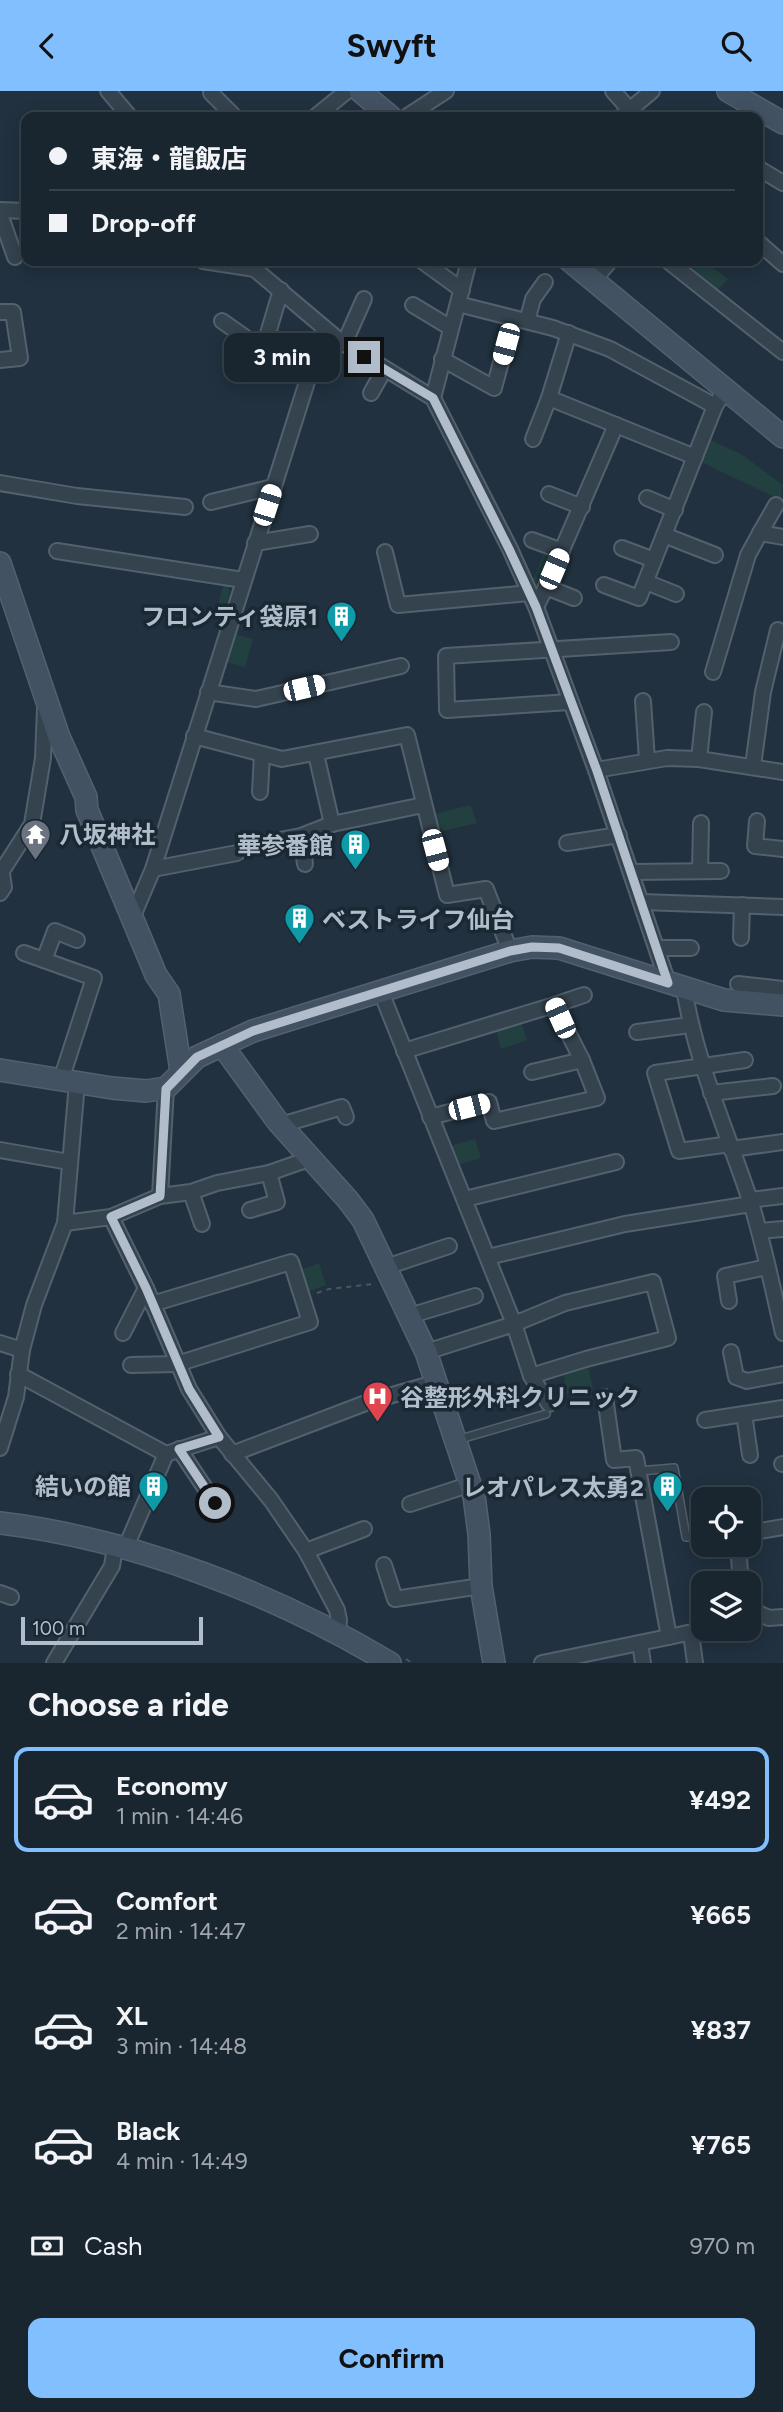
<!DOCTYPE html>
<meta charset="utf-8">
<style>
body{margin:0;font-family:Figtree,"Noto Sans JP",sans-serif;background:#222d37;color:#f1f3f6;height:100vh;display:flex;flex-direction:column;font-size:26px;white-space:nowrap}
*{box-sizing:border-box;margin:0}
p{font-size:23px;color:#9fa5aa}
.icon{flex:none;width:38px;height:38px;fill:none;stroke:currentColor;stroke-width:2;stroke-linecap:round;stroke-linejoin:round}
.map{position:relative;height:1572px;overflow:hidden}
.panel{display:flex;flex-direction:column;background:#19252f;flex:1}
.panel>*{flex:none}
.top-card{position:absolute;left:21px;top:21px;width:742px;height:154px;border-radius:14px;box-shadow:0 4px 18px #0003,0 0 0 2px #37424b;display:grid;align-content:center;height:154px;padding:0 28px;background:#19252f}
.controls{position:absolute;left:691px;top:1396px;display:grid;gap:14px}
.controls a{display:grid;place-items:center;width:70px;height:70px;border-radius:14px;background:#19252f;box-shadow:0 4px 18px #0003,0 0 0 2px #37424b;font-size:35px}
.scale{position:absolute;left:21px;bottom:18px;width:182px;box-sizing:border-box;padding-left:7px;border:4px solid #b1bdca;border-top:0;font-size:19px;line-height:24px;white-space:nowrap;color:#b1bdca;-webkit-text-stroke:5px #1a2834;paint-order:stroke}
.end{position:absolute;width:32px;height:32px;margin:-16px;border:9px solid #b1bdca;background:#111;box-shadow:0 0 0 4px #111}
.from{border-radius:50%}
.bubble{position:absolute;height:49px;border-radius:14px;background:#19252f;box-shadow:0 4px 18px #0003,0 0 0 2px #37424b;font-size:23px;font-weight:700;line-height:49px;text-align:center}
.car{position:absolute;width:21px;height:42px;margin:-21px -10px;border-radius:9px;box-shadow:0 0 5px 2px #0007;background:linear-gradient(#fff 24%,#345 0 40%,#fff 0 76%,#345 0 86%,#fff 0)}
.top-card b{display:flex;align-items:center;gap:24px;height:66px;font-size:26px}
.top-card b+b{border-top:2px solid #37424b}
.top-card i{width:18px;height:18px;background:#f1f3f6}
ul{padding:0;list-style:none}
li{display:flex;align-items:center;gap:21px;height:105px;margin:0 14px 10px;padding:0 14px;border:4px solid transparent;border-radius:14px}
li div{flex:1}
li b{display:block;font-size:26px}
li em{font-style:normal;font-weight:700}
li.selected{border-color:#81bfff}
li>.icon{width:63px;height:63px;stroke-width:1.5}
h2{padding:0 28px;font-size:32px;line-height:84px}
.pay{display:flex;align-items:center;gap:18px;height:77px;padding:0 28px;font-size:26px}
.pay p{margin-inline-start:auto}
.button{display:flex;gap:14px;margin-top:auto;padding:14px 28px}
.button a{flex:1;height:80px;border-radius:14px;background:#81bfff;color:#111;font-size:28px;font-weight:700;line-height:80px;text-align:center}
header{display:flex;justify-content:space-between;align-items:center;height:91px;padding:0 28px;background:#81bfff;color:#111;font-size:32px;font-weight:700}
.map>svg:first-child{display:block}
</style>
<header><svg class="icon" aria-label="back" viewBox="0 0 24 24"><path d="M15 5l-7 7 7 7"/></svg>Swyft<svg class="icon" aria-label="search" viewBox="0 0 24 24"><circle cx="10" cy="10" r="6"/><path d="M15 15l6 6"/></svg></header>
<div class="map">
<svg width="783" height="1572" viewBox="0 0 783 1572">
<rect width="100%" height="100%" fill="#21313f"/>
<g fill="#234040">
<path d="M703 170 728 188 714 203 691 182Z"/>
<path d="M710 349 741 363 783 394 781 409 701 371Z"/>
<path d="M545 460 554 462 540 497H534L532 490Z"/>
<path d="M224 491 230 499 225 520 217 518Z"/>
<path d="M234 543 253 548 245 576 226 571Z"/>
<path d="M470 714 477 732 435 742 432 724Z"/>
<path d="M521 931 527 949 501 958 496 939Z"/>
<path d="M475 1048 481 1067 457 1074 450 1055Z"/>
<path d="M319 1172 326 1194 310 1200 304 1199 299 1180Z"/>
<path d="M588 1275 593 1297 567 1303 563 1281Z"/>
</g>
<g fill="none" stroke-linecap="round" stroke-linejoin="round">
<defs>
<g id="lane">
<path d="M457 1349 546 1323"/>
<path d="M639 1380 674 1377 686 1446 704 1445"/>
</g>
<g id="street">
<path d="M108 0 130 26"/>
<path d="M213 0 211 2 235 26"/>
<path d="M613 0 630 19"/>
<path d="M315 26 347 0"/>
<path d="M406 26 446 0"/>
<path d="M621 26 652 0"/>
<path d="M758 77 783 92"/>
<path d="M0 119 26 120"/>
<path d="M0 123 15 166"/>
<path d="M758 151 783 173"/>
<path d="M203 170 255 178"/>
<path d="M245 170 340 250 433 307 469 170"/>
<path d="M422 170 462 199"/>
<path d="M668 170 783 261"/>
<path d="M593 190 610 170"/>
<path d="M458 213 553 237 610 258 715 315 725 299"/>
<path d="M413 214 451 237"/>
<path d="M0 221H13L20 267 0 269"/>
<path d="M222 230 263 259 281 199"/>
<path d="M527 230 533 208 545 191"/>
<path d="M344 253 364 208"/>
<path d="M442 268 494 297 513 227"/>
<path d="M371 302 384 279"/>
<path d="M433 307 510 458 536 516 596 679 668 892"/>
<path d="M549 307 695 366"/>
<path d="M533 348 549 307 569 242"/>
<path d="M0 392 77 405 185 416"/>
<path d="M549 403 582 416"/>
<path d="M647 407 675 419"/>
<path d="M211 411 273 396"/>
<path d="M760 442 776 414"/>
<path d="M664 444 715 464"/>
<path d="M532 449 562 460"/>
<path d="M255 452 310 443"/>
<path d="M622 457 654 469"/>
<path d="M57 460 243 489"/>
<path d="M385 461 398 514 529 502"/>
<path d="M646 491 676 503"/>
<path d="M604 494 639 507 715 315"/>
<path d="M546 496 574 507"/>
<path d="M536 516 546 496 616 334"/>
<path d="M713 581 748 464 760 442 783 446"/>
<path d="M208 601 256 608 401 575"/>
<path d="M643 610 647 669"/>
<path d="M570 611 447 619 446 565 671 551"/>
<path d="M194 645 282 668 407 644 447 804 486 798 510 860"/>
<path d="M316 663 332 733 423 714"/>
<path d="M699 668 704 621"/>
<path d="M753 675 763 601 778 539"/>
<path d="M596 679 667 667 699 668 783 681"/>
<path d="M260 701 262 663"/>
<path d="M757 730 755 755 783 758"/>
<path d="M301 745 305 773"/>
<path d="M567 752 619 744"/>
<path d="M258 753 301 745 332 733"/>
<path d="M153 778 237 762"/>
<path d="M700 780 701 732"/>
<path d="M632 781 721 780"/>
<path d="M0 783 32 733 43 667 45 617"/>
<path d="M0 802 4 796 2 783"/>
<path d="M642 811 783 816"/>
<path d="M133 825 153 778 324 237"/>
<path d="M741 847 742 814"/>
<path d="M658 857H691"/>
<path d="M24 862 94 887 61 989"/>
<path d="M44 869 55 840 77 849"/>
<path d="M738 893 783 898"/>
<path d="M684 897C696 972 727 1040 751 1112 764 1154 773 1199 783 1242"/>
<path d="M381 901 514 1233 531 1285 586 1268 668 1247 653 1191 565 1212 514 1233 426 1261"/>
<path d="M554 914 584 904"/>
<path d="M637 941 690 934"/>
<path d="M404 960 554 914 582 969 597 1007 494 1030 489 1011 430 1026"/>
<path d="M532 981 582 969"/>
<path d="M711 1002 773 995"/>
<path d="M281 1034 342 1016 346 1026"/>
<path d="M730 1053 679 1060 655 982 745 969"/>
<path d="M731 1058 783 1051"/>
<path d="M0 1059 69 1071"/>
<path d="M191 1101 202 1133"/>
<path d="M160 1105 166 997"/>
<path d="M465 1108 616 1071"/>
<path d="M750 1109 783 1105"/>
<path d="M250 1119 277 1111 269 1082"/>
<path d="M111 1126 146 1197 189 1298 219 1346 271 1409 306 1460 337 1519 339 1529 338 1541"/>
<path d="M65 1132 111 1126 160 1105 191 1101 217 1092 269 1082 309 1068"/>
<path d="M759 1140 783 1138"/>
<path d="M488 1166 625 1133 751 1113"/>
<path d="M386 1176 449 1155"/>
<path d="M729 1210 725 1185 767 1176"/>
<path d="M409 1225 475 1205"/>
<path d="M123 1242 146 1197"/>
<path d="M0 1252 22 1259"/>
<path d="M731 1261 736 1286 747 1290 783 1283"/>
<path d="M131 1274 177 1273 310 1231 291 1171 152 1213"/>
<path d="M18 1283 166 1363 219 1346"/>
<path d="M531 1285 549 1313"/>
<path d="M605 1306 614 1369 636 1367 669 1546"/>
<path d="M705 1329 744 1323"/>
<path d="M0 1357 16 1306 22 1259 34 1214 65 1132 77 992"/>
<path d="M179 1358 215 1412"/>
<path d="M232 1363 371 1310 438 1291"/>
<path d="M750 1364 744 1323 783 1317"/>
<path d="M782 1373H783"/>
<path d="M410 1413 471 1393"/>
<path d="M749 1442 783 1436"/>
<path d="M738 1454 741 1493"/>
<path d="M125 1458 166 1363"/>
<path d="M306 1460 364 1438"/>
<path d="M384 1474 395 1508 481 1495"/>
<path d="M0 1502 11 1506"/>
<path d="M749 1518 769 1527 783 1526"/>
<path d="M691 1542 695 1572"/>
<path d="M640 1552 643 1572"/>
<path d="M54 1572 112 1475 115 1456"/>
<path d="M542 1572 707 1538"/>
</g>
<g id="secondary">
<path d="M360 0 391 26"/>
<path d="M728 0 783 32"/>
<path d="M570 170 783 346"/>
<path d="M0 472 59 646 86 706 87 719 156 884 169 903 181 980"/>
<path d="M222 954 278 1031 348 1109 363 1129 426 1261 474 1405 479 1443 481 1495 494 1572"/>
<path d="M0 979 112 997 146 1000 166 997 197 966 253 940 510 860 532 856 559 857 724 909 783 914"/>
<path d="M0 1432C134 1448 275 1503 390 1572"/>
</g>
</defs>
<use href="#lane" stroke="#53606d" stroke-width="10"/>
<use href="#street" stroke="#53606d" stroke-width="18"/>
<use href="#secondary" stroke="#53606d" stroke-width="24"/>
<g stroke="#415c5c" stroke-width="2" stroke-dasharray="5 5" stroke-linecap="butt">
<path d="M317 1202 329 1198 373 1193"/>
<path d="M406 1568 412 1572"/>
</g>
<use href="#lane" stroke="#35434f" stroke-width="7"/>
<use href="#street" stroke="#35434f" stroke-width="14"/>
<use href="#secondary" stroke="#435263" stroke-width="21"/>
</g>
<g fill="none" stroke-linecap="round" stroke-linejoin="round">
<path stroke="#b1bdca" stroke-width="9" d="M215 1412 179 1358 219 1346 189 1298 146 1197 111 1126 160 1105 166 998 197 966 253 940 510 860 532 856 559 857 668 892 597 680 536 516 509 458 433 307 364 266"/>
</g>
<defs>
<symbol id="building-pin" viewBox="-11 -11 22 30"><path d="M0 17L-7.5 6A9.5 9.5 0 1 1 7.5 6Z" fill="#0f9aa8" stroke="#1a2834"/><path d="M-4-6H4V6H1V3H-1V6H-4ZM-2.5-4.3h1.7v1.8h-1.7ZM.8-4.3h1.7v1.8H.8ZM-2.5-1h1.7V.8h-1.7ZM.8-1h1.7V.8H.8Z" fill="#fff"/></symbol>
<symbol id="temple-pin" viewBox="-11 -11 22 30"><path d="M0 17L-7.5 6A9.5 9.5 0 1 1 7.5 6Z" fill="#6b7280" stroke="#1a2834"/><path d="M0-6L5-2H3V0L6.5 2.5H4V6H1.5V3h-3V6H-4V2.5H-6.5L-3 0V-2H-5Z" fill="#fff"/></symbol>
<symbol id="hospital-pin" viewBox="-11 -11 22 30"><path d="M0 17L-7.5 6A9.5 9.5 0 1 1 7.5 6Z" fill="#e0444e" stroke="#1a2834"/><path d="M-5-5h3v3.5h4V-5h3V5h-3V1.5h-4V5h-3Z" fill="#fff"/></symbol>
</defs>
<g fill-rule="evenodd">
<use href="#building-pin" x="324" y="508" width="35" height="47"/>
<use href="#temple-pin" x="18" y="726" width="35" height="47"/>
<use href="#building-pin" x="338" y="736" width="35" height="47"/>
<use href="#building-pin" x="282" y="810" width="35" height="47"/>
<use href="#hospital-pin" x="360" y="1288" width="35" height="47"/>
<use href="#building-pin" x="136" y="1378" width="35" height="47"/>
<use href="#building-pin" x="650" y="1378" width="35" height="47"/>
</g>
<g text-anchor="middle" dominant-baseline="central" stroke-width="7" stroke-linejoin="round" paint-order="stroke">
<g font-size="24" font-weight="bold" fill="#b1bdca" stroke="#1a2834" text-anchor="end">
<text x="318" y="525">フロンティ袋原1</text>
<text x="59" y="743" text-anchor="start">八坂神社</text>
<text x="333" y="754">華参番館</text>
<text x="322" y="828" text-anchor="start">ベストライフ仙台</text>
<text x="400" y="1306" text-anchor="start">谷整形外科クリニック</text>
<text x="131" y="1395">結いの館</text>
<text x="644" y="1396">レオパレス太勇2</text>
</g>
</g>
</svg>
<div class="controls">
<a><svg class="icon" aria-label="locate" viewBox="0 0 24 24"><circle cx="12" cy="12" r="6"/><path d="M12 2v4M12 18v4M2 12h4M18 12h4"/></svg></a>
<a><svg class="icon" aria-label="layers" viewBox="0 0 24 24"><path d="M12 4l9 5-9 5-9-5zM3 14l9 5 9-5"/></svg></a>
</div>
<div class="scale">100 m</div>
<i class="end from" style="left:215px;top:1412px"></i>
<i class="end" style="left:364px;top:266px"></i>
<div class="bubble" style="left:224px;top:242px;width:116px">3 min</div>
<i class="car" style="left:506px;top:253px;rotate:195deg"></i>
<i class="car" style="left:267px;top:414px;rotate:18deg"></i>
<i class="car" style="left:554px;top:478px;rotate:23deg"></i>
<i class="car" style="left:304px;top:597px;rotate:77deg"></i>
<i class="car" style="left:435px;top:759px;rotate:165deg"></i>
<i class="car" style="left:560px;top:927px;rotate:336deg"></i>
<i class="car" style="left:469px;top:1016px;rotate:76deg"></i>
<div class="top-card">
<b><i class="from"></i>東海・龍飯店</b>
<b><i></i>Drop-off</b>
</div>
</div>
<section class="panel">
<h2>Choose a ride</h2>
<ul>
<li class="selected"><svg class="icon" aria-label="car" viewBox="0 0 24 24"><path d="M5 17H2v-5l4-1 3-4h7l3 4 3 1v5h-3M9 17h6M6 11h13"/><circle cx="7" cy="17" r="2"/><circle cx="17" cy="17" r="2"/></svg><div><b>Economy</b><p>1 min · 14:46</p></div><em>¥492</em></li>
<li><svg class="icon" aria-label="car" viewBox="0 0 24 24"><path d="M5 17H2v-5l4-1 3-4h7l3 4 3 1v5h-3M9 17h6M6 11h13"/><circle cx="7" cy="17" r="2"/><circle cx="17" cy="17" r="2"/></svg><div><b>Comfort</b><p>2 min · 14:47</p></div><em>¥665</em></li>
<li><svg class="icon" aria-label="car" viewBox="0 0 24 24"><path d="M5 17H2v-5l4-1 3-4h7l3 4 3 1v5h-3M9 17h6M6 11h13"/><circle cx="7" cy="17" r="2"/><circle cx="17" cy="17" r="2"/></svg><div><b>XL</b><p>3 min · 14:48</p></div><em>¥837</em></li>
<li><svg class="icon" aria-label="car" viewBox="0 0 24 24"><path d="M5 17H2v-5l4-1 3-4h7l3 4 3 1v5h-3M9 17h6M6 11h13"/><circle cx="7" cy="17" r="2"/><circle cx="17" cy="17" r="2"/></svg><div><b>Black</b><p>4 min · 14:49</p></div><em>¥765</em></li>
</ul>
<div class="pay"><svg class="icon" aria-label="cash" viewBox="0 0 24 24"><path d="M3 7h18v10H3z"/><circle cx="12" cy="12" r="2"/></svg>Cash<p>970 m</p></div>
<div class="button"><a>Confirm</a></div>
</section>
